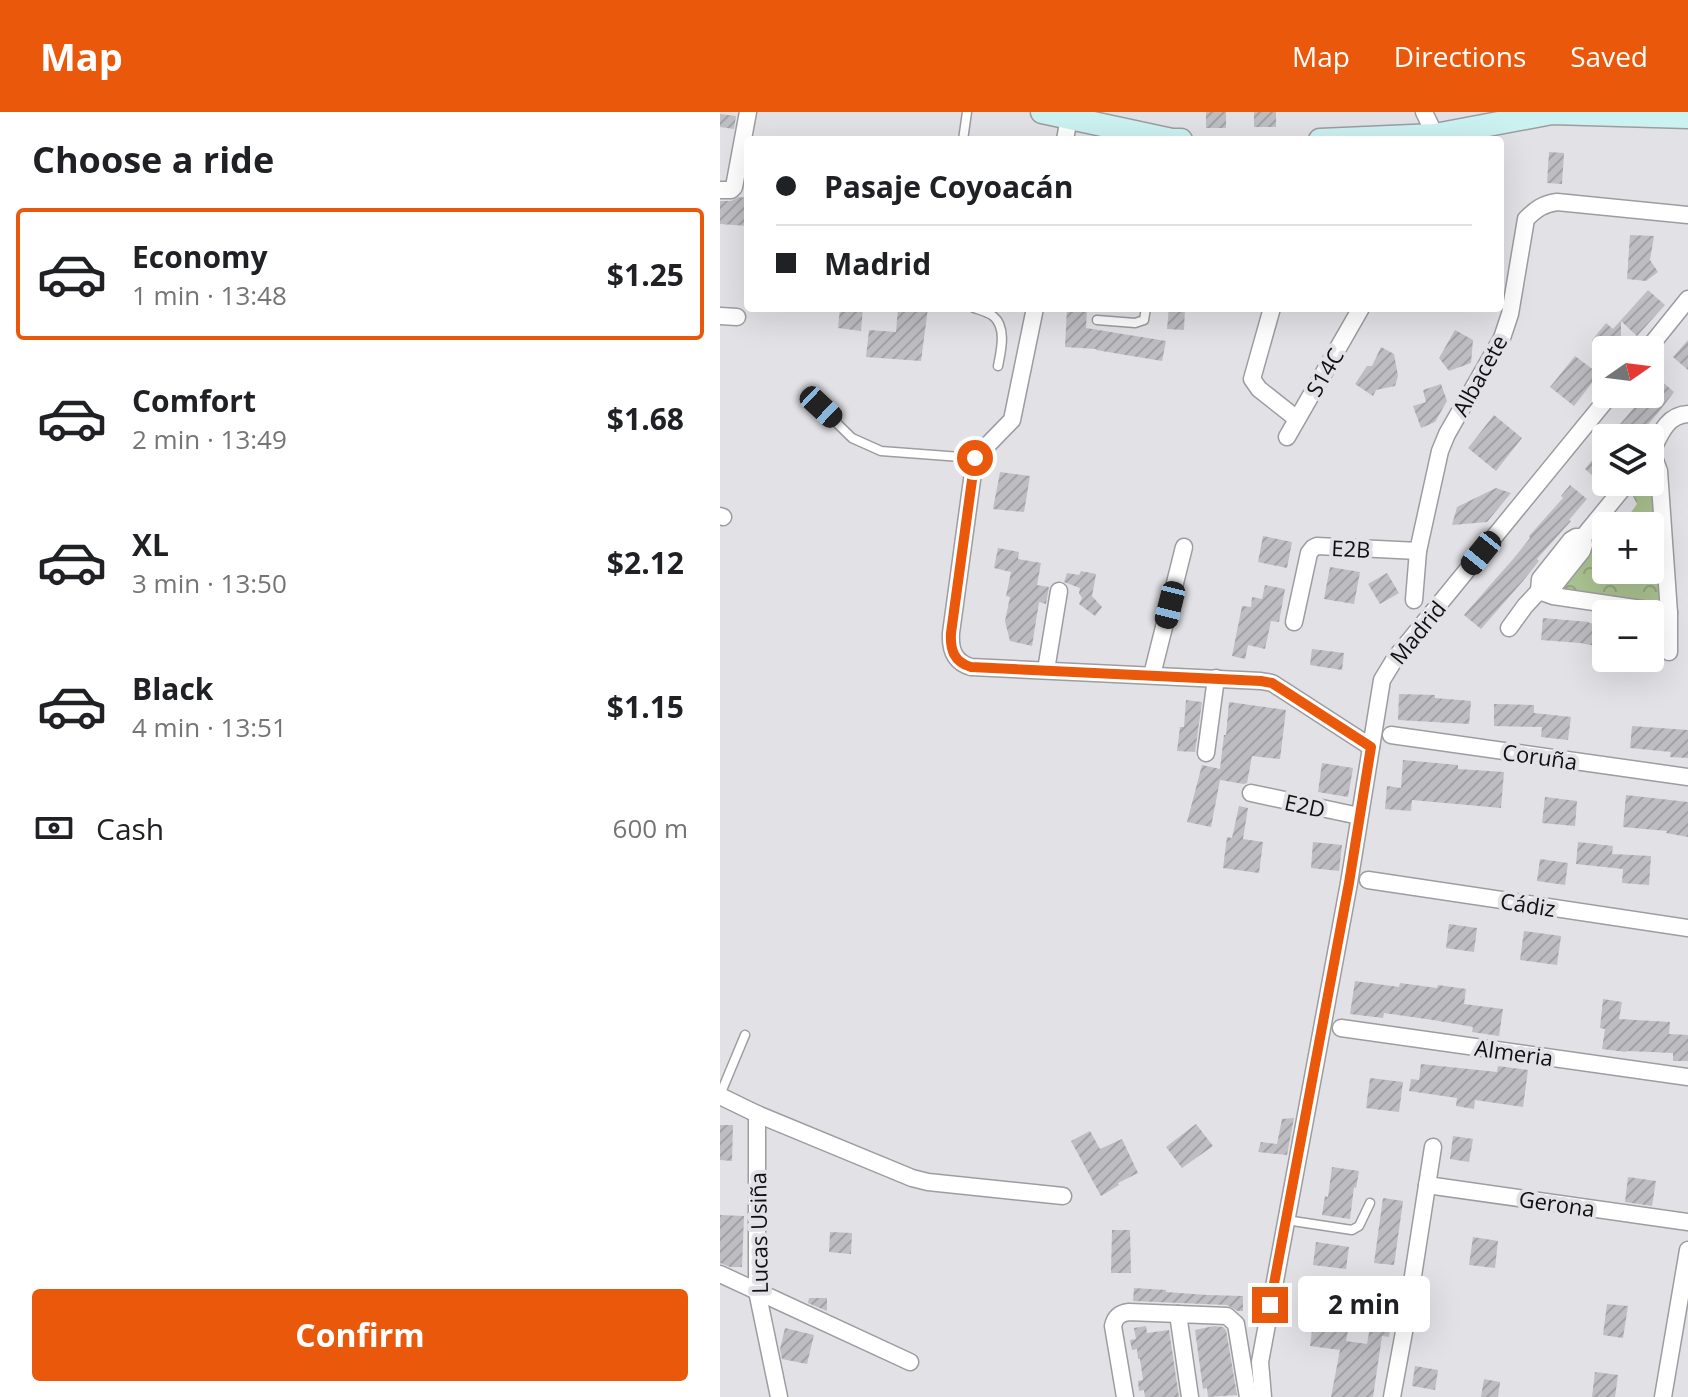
<!DOCTYPE html>
<meta charset="utf-8">
<style>
body{margin:0;font-family:"Open Sans",sans-serif;background:#f6f6f6;color:#202124;height:100vh;display:flex;flex-direction:column;font-size:30px;white-space:nowrap}
*{box-sizing:border-box;margin:0}
p{font-size:26px;color:#757577}
.icon{flex:none;width:44px;height:44px;fill:none;stroke:currentColor;stroke-width:2;stroke-linecap:round;stroke-linejoin:round}
.map{position:relative;flex:1;overflow:hidden}
.sheet{display:flex;flex-direction:column;background:#fff;width:720px}
.sheet>*{flex:none}
.banner{position:absolute;left:24px;top:24px;width:760px;height:176px;border-radius:8px;box-shadow:0 8px 32px #0002;display:grid;align-content:center;height:176px;padding:0 32px;background:#fff}
.needle{width:52px;rotate:76deg}
.controls{position:absolute;left:872px;top:224px;display:grid;gap:16px}
.controls a{display:grid;place-items:center;width:72px;height:72px;border-radius:8px;background:#fff;box-shadow:0 8px 32px #0002;font-size:40px}
.end{position:absolute;width:36px;height:36px;margin:-18px;border:10px solid #ea580c;background:#fff;box-shadow:0 0 0 4px #fff}
.from{border-radius:50%}
.bubble{position:absolute;height:56px;border-radius:8px;background:#fff;box-shadow:0 8px 32px #0002;font-size:26px;font-weight:700;line-height:56px;text-align:center}
.car{position:absolute;width:24px;height:48px;margin:-24px -12px;border-radius:10px;box-shadow:0 0 6px 2px #0007;background:linear-gradient(#222 24%,#8ab4d8 0 40%,#222 0 76%,#8ab4d8 0 86%,#222 0)}
.banner b{display:flex;align-items:center;gap:28px;height:76px;font-size:30px}
.banner b+b{border-top:2px solid #e0e0e0}
.banner i{width:20px;height:20px;background:#202124}
ul{padding:0;list-style:none}
li{display:flex;align-items:center;gap:24px;height:132px;margin:0 16px 12px;padding:0 16px;border:4px solid transparent;border-radius:8px}
li div{flex:1}
li b{display:block;font-size:30px}
li em{font-style:normal;font-weight:700}
li.selected{border-color:#ea580c}
li>.icon{width:72px;height:72px;stroke-width:1.5}
h2{padding:0 32px;font-size:36px;line-height:96px}
.pay{display:flex;align-items:center;gap:20px;height:88px;padding:0 32px;font-size:30px}
.pay p{margin-inline-start:auto}
.action{display:flex;gap:16px;margin-top:auto;padding:16px 32px}
.action a{flex:1;height:92px;border-radius:8px;background:#ea580c;color:#fff;font-size:32px;font-weight:700;line-height:92px;text-align:center}
header{display:flex;align-items:center;gap:48px;box-sizing:border-box;height:112px;padding:0 40px;background:#ea580c;color:#fff}
header strong{font-size:38px}
nav{display:flex;gap:44px;margin-inline-start:auto;font-size:28px}
main{display:flex;flex:1;min-height:0}
.map>svg:first-child{display:block}
</style>
<header>
<strong>Map</strong>
<nav><a>Map</a><a>Directions</a><a>Saved</a></nav>
</header>
<main>
<section class="sheet">
<h2>Choose a ride</h2>
<ul>
<li class="selected"><svg class="icon" aria-label="car" viewBox="0 0 24 24"><path d="M5 17H2v-5l4-1 3-4h7l3 4 3 1v5h-3M9 17h6M6 11h13"/><circle cx="7" cy="17" r="2"/><circle cx="17" cy="17" r="2"/></svg><div><b>Economy</b><p>1 min · 13:48</p></div><em>$1.25</em></li>
<li><svg class="icon" aria-label="car" viewBox="0 0 24 24"><path d="M5 17H2v-5l4-1 3-4h7l3 4 3 1v5h-3M9 17h6M6 11h13"/><circle cx="7" cy="17" r="2"/><circle cx="17" cy="17" r="2"/></svg><div><b>Comfort</b><p>2 min · 13:49</p></div><em>$1.68</em></li>
<li><svg class="icon" aria-label="car" viewBox="0 0 24 24"><path d="M5 17H2v-5l4-1 3-4h7l3 4 3 1v5h-3M9 17h6M6 11h13"/><circle cx="7" cy="17" r="2"/><circle cx="17" cy="17" r="2"/></svg><div><b>XL</b><p>3 min · 13:50</p></div><em>$2.12</em></li>
<li><svg class="icon" aria-label="car" viewBox="0 0 24 24"><path d="M5 17H2v-5l4-1 3-4h7l3 4 3 1v5h-3M9 17h6M6 11h13"/><circle cx="7" cy="17" r="2"/><circle cx="17" cy="17" r="2"/></svg><div><b>Black</b><p>4 min · 13:51</p></div><em>$1.15</em></li>
</ul>
<div class="pay"><svg class="icon" aria-label="cash" viewBox="0 0 24 24"><path d="M3 7h18v10H3z"/><circle cx="12" cy="12" r="2"/></svg>Cash<p>600 m</p></div>
<div class="action"><a>Confirm</a></div>
</section>
<div class="map">
<svg width="968" height="1285" viewBox="0 0 968 1285">
<defs>
<pattern id="park-crowns" width="20" height="18" patternUnits="userSpaceOnUse" patternTransform="scale(2)"><rect width="20" height="18" fill="#abc291"/><path d="M2 6a3 3 0 1 1 6 0M12 15a3 3 0 1 1 6 0" fill="none" stroke="#92a67c"/></pattern>
<pattern id="building-hatch" width="6" height="6" patternUnits="userSpaceOnUse" patternTransform="scale(2)"><rect width="6" height="6" fill="#bebec2"/><path d="M-1 1l2-2M0 6l6-6M5 7l2-2" fill="none" stroke="#a2a2a6"/></pattern>
</defs>
<rect width="100%" height="100%" fill="#e2e2e6"/>
<path fill="url(#park-crowns)" d="M931 362 935 367 943 499 834 486C848 470 861 454 868 434H886V458H930V414H901L917 392 911 380 920 370H930Z"/>
<g fill="url(#building-hatch)">
<rect x="486" y="0" width="20" height="16"/>
<rect x="534" y="0" width="22" height="15"/>
<path d="M0 2 16 4 14 17 0 15Z"/>
<path d="M829 40 844 41 842 72 827 71Z"/>
<path d="M19 85 28 86V114L0 112V89H11Z"/>
<path d="M910 123 934 124 930 148 938 160 926 169 907 167Z"/>
<path d="M928 178 945 193 917 224 901 209V238H886V262L882 258 854 294 830 275 855 244 875 259 872 228 886 211 893 217Z"/>
<path d="M120 196H143L141 219 118 216Z"/>
<path d="M178 196H208L201 249 146 245 149 218 176 220Z"/>
<path d="M347 196H367L366 216 446 229 442 249 376 238V237L345 235Z"/>
<path d="M449 196H465L464 218 447 217Z"/>
<path d="M735 218 753 228 751 251 729 259 719 246Z"/>
<path d="M968 228V258L953 245Z"/>
<path d="M661 235 674 242 678 264 675 274 656 278 653 284 635 272 647 254H652Z"/>
<path d="M938 266 954 280 938 301 916 326H888L926 282H930V275Z"/>
<path d="M721 272 727 289 715 310 701 316 693 294 706 290 703 278Z"/>
<path d="M774 303 802 326 776 359 748 336Z"/>
<path d="M886 331V364L881 371 865 357Z"/>
<path d="M280 360 310 364 304 400 273 397Z"/>
<path d="M850 373 867 387 849 408 851 409 817 447 819 449 803 469 761 517 744 503 794 446 810 426 809 424 843 386 841 384Z"/>
<path d="M776 376 791 381 767 410 732 413 737 395Z"/>
<path d="M543 424 572 430 567 456 538 450Z"/>
<path d="M278 436 299 440 298 447 321 451 317 473 329 475 326 492 319 490 312 534 290 529 285 509 290 485 286 484 291 460 274 456Z"/>
<path d="M610 455 640 460 634 492 604 487Z"/>
<path d="M361 459 376 462 372 484 382 495 375 504 359 492 362 486 359 481 360 476 344 470 347 461 359 463Z"/>
<path d="M667 461 679 481 660 492 648 472Z"/>
<path d="M545 473 565 477 559 510 551 509 545 537 528 533 525 547 512 544 522 494 531 495 532 485 542 487Z"/>
<path d="M823 506 869 510V511L886 513V536L860 531 821 528Z"/>
<path d="M930 519 938 520V542L930 541Z"/>
<path d="M592 537 624 541 622 558 590 553Z"/>
<path d="M679 582 715 583V586L751 589 749 612 678 608Z"/>
<path d="M466 588 482 590 475 640 457 639 460 615H464Z"/>
<path d="M509 590 566 598 560 647 532 644 527 671 524 672 500 668 491 715 467 710 482 653 500 657 504 623H506Z"/>
<path d="M774 592 814 593V601L851 605 848 628 821 625 822 615 774 614Z"/>
<path d="M912 614 968 618V646L950 645 951 640 910 636Z"/>
<path d="M683 648 738 653V657L784 660 781 696 692 688 691 699 665 697 667 674 681 676Z"/>
<path d="M602 651 633 656 628 685 598 680Z"/>
<path d="M906 683 968 690V725L946 721 947 719 903 715Z"/>
<path d="M825 685 857 689 855 714 822 711Z"/>
<path d="M519 694 528 696 523 727 543 730 539 761 503 756 507 725 512 726Z"/>
<path d="M593 730 622 733 619 759 591 756Z"/>
<path d="M858 730 893 734 892 742 931 744 929 773 902 771 903 757 856 752Z"/>
<path d="M820 747 848 751 845 773 817 769Z"/>
<path d="M729 812 757 816 754 840 726 836Z"/>
<path d="M804 819 841 824 837 853 800 848Z"/>
<path d="M635 869 679 875 680 871 717 876 718 873 746 877 744 892 783 897 779 924 752 920 753 915 713 908 664 901 663 906 630 902Z"/>
<path d="M883 887 902 890 899 907 950 910 949 922 968 923V949H953V941L907 939 906 940 882 937 885 917 880 916Z"/>
<path d="M701 952 777 960 778 954 808 958 803 995 755 988 754 997 736 994 737 986 689 979 691 967 699 968Z"/>
<path d="M650 966 683 970 679 1000 646 996Z"/>
<path d="M574 1006 567 1043 538 1040 541 1030 557 1032 562 1007Z"/>
<path d="M476 1012 493 1034 462 1056 446 1035Z"/>
<path d="M0 1013H13L12 1049 0 1048Z"/>
<path d="M370 1019 380 1037 402 1027 418 1061 398 1071 399 1073 381 1084 351 1029Z"/>
<path d="M733 1024 753 1027 749 1050 730 1047Z"/>
<path d="M612 1055 639 1059 636 1076 634 1075 630 1107 602 1103 605 1084 608 1085Z"/>
<path d="M908 1065 936 1069 932 1094 905 1090Z"/>
<path d="M663 1086 683 1089 674 1153 654 1151Z"/>
<path d="M0 1103 24 1104 22 1155H10L0 1151Z"/>
<path d="M392 1118H410L411 1161H391Z"/>
<path d="M110 1120 132 1121 131 1142 109 1140Z"/>
<path d="M753 1125 778 1129 775 1156 749 1153Z"/>
<path d="M596 1130 629 1135 626 1157 593 1153Z"/>
<path d="M414 1176 446 1178V1180L487 1183 523 1184V1199H518L507 1193 413 1189Z"/>
<path d="M89 1186H107V1199L88 1191Z"/>
<path d="M887 1192 908 1194 903 1226 883 1223Z"/>
<path d="M653 1198 673 1202 669 1225 662 1224 653 1285H611L620 1238 590 1234 593 1210 629 1214 626 1229 647 1232Z"/>
<path d="M426 1214 427 1221 449 1218 459 1285H425L424 1278 419 1279 418 1269 423 1268 420 1247H418L417 1237 412 1238 410 1228 416 1227 414 1216Z"/>
<path d="M494 1214 503 1215 506 1218 517 1283 488 1285 487 1276 483 1277 475 1218Z"/>
<path d="M65 1216 94 1223 87 1252 62 1247 60 1237Z"/>
<path d="M695 1254 718 1258 715 1278 692 1274Z"/>
<path d="M875 1260 898 1263 895 1285H872Z"/>
<path d="M764 1267 780 1270 778 1285H761Z"/>
</g>
<g fill="none" stroke-linecap="round" stroke-linejoin="round">
<defs>
<g id="lane">
<path d="M243 28 247 0"/>
<path d="M254 196C260 198 268 200 273 204 287 215 281 239 278 254"/>
<path d="M377 208 415 211 424 208 426 196"/>
<path d="M87 282 132 326 161 339 254 346"/>
<path d="M0 983 25 923"/>
<path d="M566 1108 632 1118 639 1114 650 1091"/>
</g>
<g id="street">
<path d="M704 0 715 23"/>
<path d="M345 28 349 5 347 0"/>
<path d="M0 78H11L14 75 28 0"/>
<path d="M315 196 292 308 255 346 231 521C230 538 234 550 251 555L541 569 552 571 563 578 651 635"/>
<path d="M552 196 532 267 539 277 577 307"/>
<path d="M0 204 17 205"/>
<path d="M927 238 968 187"/>
<path d="M567 325 641 196"/>
<path d="M932 340 939 359 949 501V540"/>
<path d="M930 343C939 326 945 303 968 302"/>
<path d="M0 404 3 405"/>
<path d="M819 479 820 467 851 428 856 425H863L908 370"/>
<path d="M819 479 833 484 949 501"/>
<path d="M694 488 698 439 720 339 727 322 782 226 790 202 806 107C816 97 823 92 837 90L968 103"/>
<path d="M574 510 589 441 593 436 597 434 698 439"/>
<path d="M789 516 805 494 819 479 834 474 862 439 864 433 863 425"/>
<path d="M326 558 339 479"/>
<path d="M432 563 464 435"/>
<path d="M671 623 968 665"/>
<path d="M486 641 496 566"/>
<path d="M531 681 639 704"/>
<path d="M648 768 968 816"/>
<path d="M621 916 968 965"/>
<path d="M0 984 37 1002 192 1066 208 1070 343 1084"/>
<path d="M37 1002V1179L59 1285"/>
<path d="M707 1073 968 1110"/>
<path d="M0 1162 190 1250"/>
<path d="M405 1285 393 1214C395 1205 400 1201 409 1200L458 1202"/>
<path d="M470 1285 458 1202 507 1204 516 1212 528 1285"/>
<path d="M543 1285 540 1250 629 771 662 568 676 545 891 282"/>
<path d="M672 1285 686 1209 713 1035"/>
<path d="M943 1285 968 1138"/>
</g>
<g id="secondary">
<path d="M322 0 452 28H461"/>
<path d="M600 28 715 23 832 1 968 5"/>
</g>
</defs>
<use href="#lane" stroke="#9d9da1" stroke-width="11"/>
<use href="#street" stroke="#9d9da1" stroke-width="19"/>
<use href="#secondary" stroke="#9d9da1" stroke-width="25"/>
<use href="#lane" stroke="#fff" stroke-width="8"/>
<use href="#street" stroke="#fff" stroke-width="16"/>
<use href="#secondary" stroke="#ccf1f1" stroke-width="22"/>
</g>
<g fill="none" stroke-linecap="round" stroke-linejoin="round">
<path stroke="#ea580c" stroke-width="10" d="M255 346 231 521C230 538 234 550 251 555L541 569 552 571 563 578 651 635 629 771 550 1193"/>
</g>
<g text-anchor="middle" dominant-baseline="central" stroke-width="8" stroke-linejoin="round" paint-order="stroke">
<g font-size="22" fill="#101011" stroke="#e2e2e6">
<text transform="translate(604 260) rotate(-60)">S14C</text>
<text transform="translate(759 263) rotate(-61)">Albacete</text>
<text transform="translate(631 436) rotate(3)">E2B</text>
<text transform="translate(697 520) rotate(-51)">Madrid</text>
<text transform="translate(820 644) rotate(8)">Coruña</text>
<text transform="translate(585 693) rotate(12)">E2D</text>
<text transform="translate(808 792) rotate(9)">Cádiz</text>
<text transform="translate(794 940) rotate(8)">Almeria</text>
<text transform="translate(837 1091) rotate(8)">Gerona</text>
<text transform="translate(38 1121) rotate(-91)">Lucas Usiña</text>
</g>
</g>
</svg>
<div class="controls">
<a><svg class="needle" viewBox="-14 -14 28 28"><path d="M0-13l5 13h-10z" fill="#e53935"/><path d="M0 13l5-13h-10z" fill="#757577"/></svg></a>
<a><svg class="icon" aria-label="layers" viewBox="0 0 24 24"><path d="M12 4l9 5-9 5-9-5zM3 14l9 5 9-5"/></svg></a>
<a>+</a>
<a>−</a>
</div>
<i class="end from" style="left:255px;top:346px"></i>
<i class="end" style="left:550px;top:1193px"></i>
<div class="bubble" style="left:578px;top:1164px;width:132px">2 min</div>
<i class="car" style="left:101px;top:295px;rotate:133deg"></i>
<i class="car" style="left:761px;top:441px;rotate:219deg"></i>
<i class="car" style="left:450px;top:493px;rotate:194deg"></i>
<div class="banner">
<b><i class="from"></i>Pasaje Coyoacán</b>
<b><i></i>Madrid</b>
</div>
</div>
</main>
